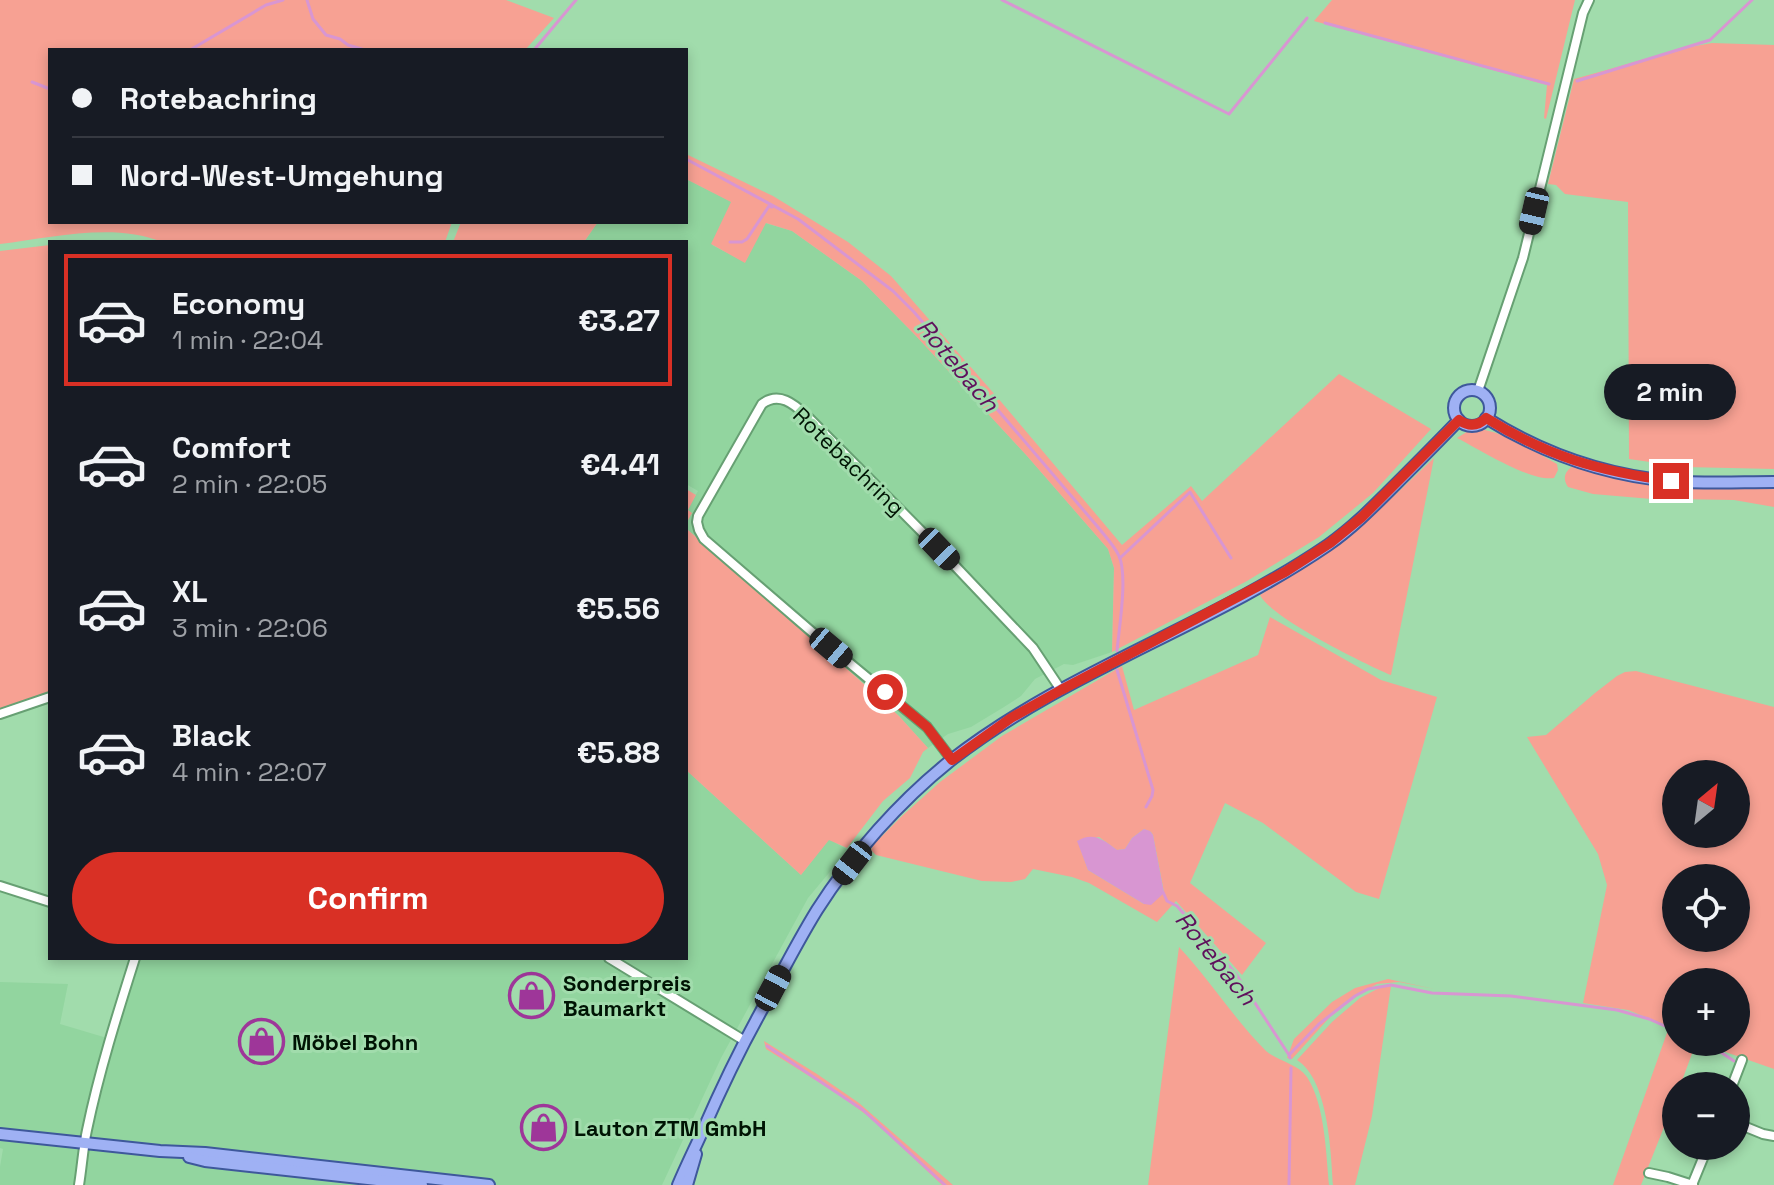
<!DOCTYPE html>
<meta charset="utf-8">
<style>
body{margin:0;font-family:"Space Grotesk",sans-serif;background:#242831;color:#f1f3f6;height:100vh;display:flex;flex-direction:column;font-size:30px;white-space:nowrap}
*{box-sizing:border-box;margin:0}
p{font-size:26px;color:#9ea1a6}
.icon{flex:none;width:44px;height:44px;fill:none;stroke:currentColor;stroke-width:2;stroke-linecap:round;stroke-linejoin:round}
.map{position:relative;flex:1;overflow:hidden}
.panel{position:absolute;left:48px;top:240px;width:640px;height:720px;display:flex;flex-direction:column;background:#171b24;border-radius:0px;box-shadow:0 4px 12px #0003}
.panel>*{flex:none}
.hud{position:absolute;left:48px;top:48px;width:640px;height:176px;border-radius:0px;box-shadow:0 4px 12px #0003;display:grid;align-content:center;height:176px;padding:0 24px;background:#171b24}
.needle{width:52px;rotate:29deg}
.buttons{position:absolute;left:1662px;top:760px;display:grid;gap:16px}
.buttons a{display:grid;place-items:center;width:88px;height:88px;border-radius:50%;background:#171b24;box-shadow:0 4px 12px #0003;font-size:40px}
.end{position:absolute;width:36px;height:36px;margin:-18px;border:10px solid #d93025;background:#fff;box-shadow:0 0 0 4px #fff}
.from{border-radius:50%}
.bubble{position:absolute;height:56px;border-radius:28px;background:#171b24;box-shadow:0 4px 12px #0003;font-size:26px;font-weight:700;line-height:56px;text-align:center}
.car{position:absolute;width:24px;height:48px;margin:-24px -12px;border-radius:10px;box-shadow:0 0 6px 2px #0007;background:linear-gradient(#222 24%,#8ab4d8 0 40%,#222 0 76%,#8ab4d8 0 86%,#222 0)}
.hud b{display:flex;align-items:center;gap:28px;height:76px;font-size:30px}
.hud b+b{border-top:2px solid #363941}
.hud i{width:20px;height:20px;background:#f1f3f6}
ul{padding:14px 0 0;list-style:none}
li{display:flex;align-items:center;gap:24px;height:132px;margin:0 16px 12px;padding:0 8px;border:4px solid transparent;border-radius:0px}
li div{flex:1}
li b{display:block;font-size:30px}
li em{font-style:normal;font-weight:700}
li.on{border-color:#d93025}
li>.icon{width:72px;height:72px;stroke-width:1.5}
.primary-button{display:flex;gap:16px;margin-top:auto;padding:16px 24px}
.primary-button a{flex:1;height:92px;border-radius:48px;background:#d93025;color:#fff;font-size:32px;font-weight:700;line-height:92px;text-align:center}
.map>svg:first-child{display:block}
</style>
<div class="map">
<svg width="1774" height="1185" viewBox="0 0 1774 1185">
<rect width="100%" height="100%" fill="#a1dcac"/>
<g fill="#92d59f">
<path d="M686 179 732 202 712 245 745 262 765 223 792 231 862 281 916 336 1027 456 1108 549 1114 568 1112 652 1073 665 1064 664 1035 679 1021 696 1004 707 971 727 948 734 928 748 899 716 855 676 688 530 687 510 698 491 686 484V242H584L598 222H686Z"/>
<path d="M686 770 801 875 829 839 848 850 808 898 721 1058 662 1185H0V1167L3 1149 0 1148V982L68 984 60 1024 107 1038 130 958H686Z"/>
</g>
<g fill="#f7a193" fill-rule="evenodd">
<path d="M0 0H506L554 18 525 50H50V222H452L445 242H162C114 222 50 238 0 244Z"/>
<path d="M1332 0H1575L1546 119 1544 118 1547 85 1314 21Z"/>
<path d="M1712 43 1774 45V469L1685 467 1629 459 1628 202 1565 194 1556 185 1548 184 1574 79C1620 67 1665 51 1712 43Z"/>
<path d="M686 154 773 196 848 242 891 276 997 397 1122 545 1191 486 1202 501 1339 374 1431 429 1373 493 1319 537 1247 581 1112 652 1114 568 1108 549 1027 456 916 336 862 281 792 231 766 223 745 263 711 244 731 202 686 179Z"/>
<path d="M461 222H598L584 242H453Z"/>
<path d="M50 245V694L0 709V251Z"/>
<path d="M1473 428C1504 431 1530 449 1557 464L1558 470 1554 478C1530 482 1479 449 1457 438Z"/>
<path d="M1434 458 1391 675C1365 664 1270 617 1260 595L1335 545 1395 495Z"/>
<path d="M1573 466 1614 478 1675 486 1774 489V507L1734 500 1676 499 1675 501 1593 494 1568 487C1562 478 1565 471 1573 466Z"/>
<path d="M686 489 696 495 688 510 692 513 687 522 688 530 855 676 899 716 928 748 923 752 910 778 883 801 847 848 829 840 801 875 686 770Z"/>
<path d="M1270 617 1381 680 1437 697 1379 899 1356 892 1263 823 1225 803 1190 883 1266 943 1242 975 1176 901 1157 922 1089 883 1072 877 1033 869 1025 879 1011 882 982 881 876 855 871 850 873 845 902 816 940 782 1002 736 1122 666 1134 710 1258 655ZM1144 829 1151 832 1153 835 1164 892 1144 904 1088 870 1078 841 1099 837 1117 850 1125 849 1132 838Z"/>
<path d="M1636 671 1774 707V1069L1697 1042H1736V982H1676V1029L1628 1010 1583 1003 1607 885 1598 854 1527 737 1546 735 1595 693 1617 676 1625 672ZM1676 774H1736V834H1676ZM1676 878H1736V938H1676Z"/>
<path d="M1179 947C1210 980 1234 1019 1266 1051 1279 1062 1297 1063 1307 1077 1325 1105 1326 1152 1329 1185H1148Z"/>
<path d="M1388 979 1435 989 1399 982 1377 984 1355 997 1330 1017 1292 1059 1287 1058 1294 1039 1332 1002 1355 988Z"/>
<path d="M1383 986H1391L1372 1116 1355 1185H1333C1331 1151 1328 1079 1297 1060L1332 1022 1360 998Z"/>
<path d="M1668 1030 1676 1034V1042L1696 1043 1680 1086H1676V1097L1641 1185H1613Z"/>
<path d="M764 1041 817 1074 859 1103 953 1185H942L872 1119 841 1096 766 1049Z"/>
</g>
<path fill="#d896d2" d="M1144 829 1150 831 1153 835 1164 893 1151 905 1144 904 1088 870 1077 841C1093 831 1104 840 1117 850L1125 849 1132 838Z"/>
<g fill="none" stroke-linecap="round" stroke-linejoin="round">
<g stroke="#d896d2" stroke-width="3">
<path d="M307 0 313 19 326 35 340 39 348 45 365 50"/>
<path d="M1002 0 1229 114 1307 18"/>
<path d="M1325 23 1549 84"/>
<path d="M190 50 266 5 283 0"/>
<path d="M534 50 576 0"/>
<path d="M1577 81 1710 40 1752 0"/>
<path d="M32 82 50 89"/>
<path d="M686 159 798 219 893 291 914 312 1097 526C1104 535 1114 545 1119 556 1128 576 1119 628 1117 651"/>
<path d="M730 242H742L747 239 769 206 772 207"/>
<path d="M1120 558 1190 492 1231 558"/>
<path d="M1117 670 1153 790 1152 796 1146 807"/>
<path d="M1163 892 1167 901 1177 906 1236 974 1289 1055 1290 1058"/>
<path d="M1700 1042 1716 1049 1734 1061"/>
<path d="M767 1046 863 1110 945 1185"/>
<path d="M1290 1054 1319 1024 1355 996 1368 989 1391 985 1432 993 1511 996 1617 1010 1649 1019 1676 1031"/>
<path d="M1289 1185 1291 1068"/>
</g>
<defs>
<g id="minor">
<path d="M1478 391 1523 258 1583 13 1589 0"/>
<path d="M0 714 50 697"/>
<path d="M952 760 927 727 812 632 704 539 699 530 697 522 698 516 762 404C779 391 794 404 807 416L939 549 1033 648 1061 690"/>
<path d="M0 886 50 902"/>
<path d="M609 958 745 1041"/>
<path d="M1732 1086 1742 1060"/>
<path d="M1736 1123 1763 1134 1774 1136"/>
<path d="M1649 1173 1668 1177 1693 1185"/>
<path d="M79 1185C82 1167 83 1148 87 1130 99 1072 117 1015 135 958"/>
<path d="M1692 1185 1708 1146"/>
</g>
<g id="major">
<circle cx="1472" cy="408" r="18"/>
<path d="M1486 418C1542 453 1604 475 1670 481 1704 484 1740 482 1774 482"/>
<path d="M0 1134 160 1151 205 1153 489 1185"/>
<path d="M189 1157 205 1161 422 1185"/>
<path d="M678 1185C686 1166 695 1148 703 1130 720 1091 738 1053 759 1015 778 980 796 944 817 910 852 855 900 801 950 761 1065 671 1208 627 1328 545 1351 529 1371 509 1391 489 1414 466 1437 443 1459 420"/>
<path d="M687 1185 696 1154"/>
</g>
</defs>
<use href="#minor" stroke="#67a073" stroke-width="12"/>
<use href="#major" stroke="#3e589b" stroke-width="14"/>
<use href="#minor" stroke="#fff" stroke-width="8"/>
<use href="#major" stroke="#9fb1f4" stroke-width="10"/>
</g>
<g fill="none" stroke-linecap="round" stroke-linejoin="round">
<path stroke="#d93025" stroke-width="10" d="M885 692 927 727 952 760 1011 718 1061 690 1285 572 1330 543 1362 517 1459 420C1469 427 1478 426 1486 418 1549 457 1598 471 1671 481"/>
</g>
<defs>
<symbol id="shop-ring" viewBox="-11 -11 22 22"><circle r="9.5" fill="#a1dcac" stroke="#9e3699" stroke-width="1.5"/><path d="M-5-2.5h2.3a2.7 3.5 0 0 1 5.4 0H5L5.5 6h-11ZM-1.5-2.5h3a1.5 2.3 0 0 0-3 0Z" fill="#9e3699"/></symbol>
</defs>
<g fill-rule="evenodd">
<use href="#shop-ring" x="506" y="970" width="51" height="51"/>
<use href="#shop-ring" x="236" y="1016" width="51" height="51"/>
<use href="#shop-ring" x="518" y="1102" width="51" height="51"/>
</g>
<g text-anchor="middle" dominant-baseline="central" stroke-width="6" stroke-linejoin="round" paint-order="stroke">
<g font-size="22" fill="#001404" stroke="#a1dcac">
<text transform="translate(849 461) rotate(44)">Rotebachring</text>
</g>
<g font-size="22" font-weight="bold" fill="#001404" stroke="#a1dcac" text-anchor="start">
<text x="563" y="983">Sonderpreis<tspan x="563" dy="25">Baumarkt</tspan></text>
<text x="292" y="1042">Möbel Bohn</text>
<text x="574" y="1128">Lauton ZTM GmbH</text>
</g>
<g font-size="24" font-style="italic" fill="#5f0f5c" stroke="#a1dcac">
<text transform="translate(958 365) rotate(50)">Rotebach</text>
<text transform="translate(1216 958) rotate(51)">Rotebach</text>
</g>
</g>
</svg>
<div class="buttons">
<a><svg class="needle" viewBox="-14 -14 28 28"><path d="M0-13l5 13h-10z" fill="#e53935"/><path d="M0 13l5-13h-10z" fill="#9ea1a6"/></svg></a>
<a><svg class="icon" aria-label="locate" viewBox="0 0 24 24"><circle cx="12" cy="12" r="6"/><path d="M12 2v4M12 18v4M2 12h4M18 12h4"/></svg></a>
<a>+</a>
<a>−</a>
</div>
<i class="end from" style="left:885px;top:692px"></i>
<i class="end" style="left:1671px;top:481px"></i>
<div class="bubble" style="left:1604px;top:364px;width:132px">2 min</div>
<i class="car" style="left:1534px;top:211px;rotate:193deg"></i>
<i class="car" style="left:939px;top:549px;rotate:136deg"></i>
<i class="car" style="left:831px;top:648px;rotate:130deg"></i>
<i class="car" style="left:852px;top:863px;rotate:218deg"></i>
<i class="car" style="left:773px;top:988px;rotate:28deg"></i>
<div class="hud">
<b><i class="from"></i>Rotebachring</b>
<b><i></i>Nord-West-Umgehung</b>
</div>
<section class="panel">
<ul>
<li class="on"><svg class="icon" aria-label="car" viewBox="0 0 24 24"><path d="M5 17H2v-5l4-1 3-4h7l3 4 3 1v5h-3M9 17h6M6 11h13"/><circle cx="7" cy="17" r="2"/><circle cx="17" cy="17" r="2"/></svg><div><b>Economy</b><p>1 min · 22:04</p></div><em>€3.27</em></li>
<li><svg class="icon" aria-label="car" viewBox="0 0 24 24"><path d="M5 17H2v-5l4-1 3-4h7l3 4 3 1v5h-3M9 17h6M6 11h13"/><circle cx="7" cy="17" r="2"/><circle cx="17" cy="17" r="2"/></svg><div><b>Comfort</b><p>2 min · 22:05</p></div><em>€4.41</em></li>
<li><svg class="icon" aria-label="car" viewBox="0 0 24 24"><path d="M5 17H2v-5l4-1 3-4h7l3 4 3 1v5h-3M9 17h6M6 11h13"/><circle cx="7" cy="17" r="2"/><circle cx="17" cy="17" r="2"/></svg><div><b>XL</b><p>3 min · 22:06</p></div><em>€5.56</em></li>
<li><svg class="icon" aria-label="car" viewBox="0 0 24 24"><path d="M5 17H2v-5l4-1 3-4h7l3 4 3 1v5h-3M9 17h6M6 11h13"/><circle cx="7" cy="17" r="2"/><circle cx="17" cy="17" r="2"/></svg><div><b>Black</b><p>4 min · 22:07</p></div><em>€5.88</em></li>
</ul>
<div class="primary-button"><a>Confirm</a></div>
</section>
</div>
